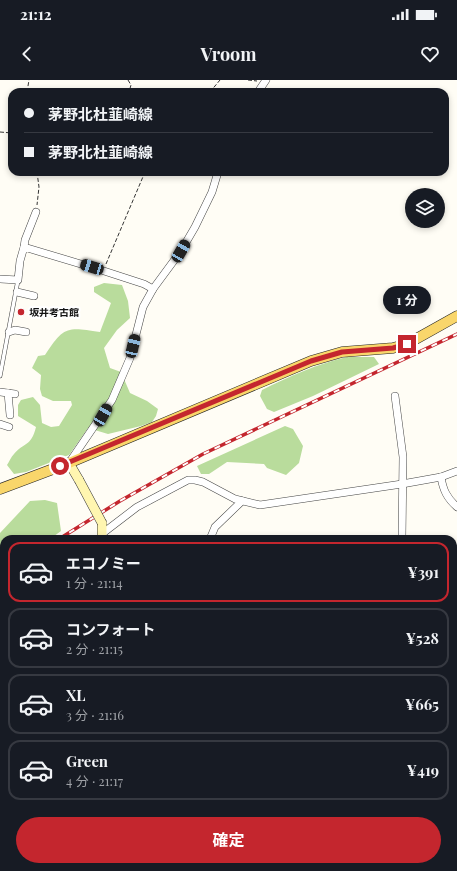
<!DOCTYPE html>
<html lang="ja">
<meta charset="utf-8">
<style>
body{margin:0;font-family:"Playfair Display","Noto Sans JP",serif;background:#20242c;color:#f1f3f6;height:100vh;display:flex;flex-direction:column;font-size:15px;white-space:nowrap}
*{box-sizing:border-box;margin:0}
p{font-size:13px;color:#9ea1a6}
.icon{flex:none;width:22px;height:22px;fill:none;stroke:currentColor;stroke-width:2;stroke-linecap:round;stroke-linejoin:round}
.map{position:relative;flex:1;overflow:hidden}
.panel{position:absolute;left:0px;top:455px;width:457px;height:336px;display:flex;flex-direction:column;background:#171b24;border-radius:12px 12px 0 0;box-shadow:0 2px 6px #0003}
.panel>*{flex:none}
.top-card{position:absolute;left:8px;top:8px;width:441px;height:88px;border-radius:12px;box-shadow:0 2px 6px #0003;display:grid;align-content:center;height:88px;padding:0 16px;background:#171b24}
.buttons{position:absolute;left:405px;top:108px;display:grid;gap:8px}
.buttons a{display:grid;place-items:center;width:40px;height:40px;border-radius:50%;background:#171b24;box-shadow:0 2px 6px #0003;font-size:20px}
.end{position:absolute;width:18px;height:18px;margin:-9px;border:5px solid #c4262e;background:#fff;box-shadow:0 0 0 2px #fff}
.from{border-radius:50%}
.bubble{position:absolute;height:28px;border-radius:14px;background:#171b24;box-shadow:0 2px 6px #0003;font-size:13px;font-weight:700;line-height:28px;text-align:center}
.car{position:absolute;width:12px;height:24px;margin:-12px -6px;border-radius:5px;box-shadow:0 0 3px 1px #0007;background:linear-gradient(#222 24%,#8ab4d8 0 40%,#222 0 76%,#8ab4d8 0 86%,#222 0)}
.top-card b{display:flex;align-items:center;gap:14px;height:38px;font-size:15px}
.top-card b+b{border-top:1px solid #363941}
.top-card i{width:10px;height:10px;background:#f1f3f6}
ul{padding:7px 0 0;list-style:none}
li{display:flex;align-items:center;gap:12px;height:60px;margin:0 8px 6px;padding:0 8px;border:2px solid #363941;border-radius:12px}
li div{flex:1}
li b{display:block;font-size:15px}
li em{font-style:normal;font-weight:700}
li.selected{border-color:#c4262e}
li>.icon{width:36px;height:36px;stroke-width:1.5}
.button{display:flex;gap:8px;margin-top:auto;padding:8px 16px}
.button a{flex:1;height:46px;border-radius:24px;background:#c4262e;color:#fff;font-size:16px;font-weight:700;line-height:46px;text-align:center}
.status{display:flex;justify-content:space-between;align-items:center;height:28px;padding:0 20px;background:#171b24;direction:ltr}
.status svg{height:11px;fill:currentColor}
header{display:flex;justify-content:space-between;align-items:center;height:52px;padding:0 16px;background:#171b24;font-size:18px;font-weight:700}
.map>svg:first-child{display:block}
</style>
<div class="status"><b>21:12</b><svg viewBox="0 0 49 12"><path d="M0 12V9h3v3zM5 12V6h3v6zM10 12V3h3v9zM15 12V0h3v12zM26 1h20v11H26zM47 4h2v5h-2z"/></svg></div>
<header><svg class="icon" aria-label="back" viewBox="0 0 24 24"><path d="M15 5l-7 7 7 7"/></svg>Vroom<svg class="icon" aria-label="heart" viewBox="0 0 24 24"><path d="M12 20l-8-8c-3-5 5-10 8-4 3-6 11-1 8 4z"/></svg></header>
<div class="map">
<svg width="457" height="791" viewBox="0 0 457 791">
<rect width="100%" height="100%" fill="#fffdf5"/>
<g fill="#b9dc9c">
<path d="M104 203 122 205 128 221 130 238 117 250 104 268 110 288 121 292 130 313 147 321 158 329 156 336 152 342 141 346 108 354 88 348 69 375 26 392 14 394 7 385C9 382 11 377 14 374 24 362 31 367 36 347L18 336V325L21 320 33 317 40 325 42 343 51 347 59 346 72 325 71 321H53L42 316 40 309 41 295 32 288 38 276 45 275C64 246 67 247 100 252L111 223 94 212V207Z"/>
<path d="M347 277H374L379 284 313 316 274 332 267 329 260 316 262 310C290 296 317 284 347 277Z"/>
<path d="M285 346 293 349 303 366 299 383 286 395 267 388 264 384 227 382 209 394H201L197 386Z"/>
<path d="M45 420 57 423 61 451 50 459H4V489L0 492V453L30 421Z"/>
<path d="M4 506V555L0 559V509Z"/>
<path d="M457 565V641L453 640V566Z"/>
<path d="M0 580 4 582V645H0Z"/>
</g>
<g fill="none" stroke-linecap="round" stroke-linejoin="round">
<g stroke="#b9e0f7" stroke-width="11">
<path d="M453 690H457"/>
<path d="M0 694H4"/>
</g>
<defs>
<path id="lane" d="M0 296 18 200"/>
<g id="street">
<path d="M258 12 266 0"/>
<path d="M24 167 25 160 36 132"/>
<path d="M0 199 18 200 20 181 24 167 104 191 144 204 153 209"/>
<path d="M17 212 34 216"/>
<path d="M9 252 15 250 26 252"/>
<path d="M0 312 15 314"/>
<path d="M8 313 10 335"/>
<path d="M395 316 403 377 402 459"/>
<path d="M0 344 9 347"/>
<path d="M69 383 112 320 130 278 143 227 153 209 181 171 195 147 212 112 218 92"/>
<path d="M441 397C443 410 447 418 457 427"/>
<path d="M103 453 137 427 188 400H195L203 402 235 419 260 425 402 404 441 397 457 391"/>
<path d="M210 459 215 447 242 421"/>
<path d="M0 553 4 552"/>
<path d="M0 569 4 570"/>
<path d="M0 651H4"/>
<path d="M50 791V787"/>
<path d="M313 791V787"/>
</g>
<g id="secondary">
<path d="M69 383 79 400"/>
<path d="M102 443V459"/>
<path d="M0 537 4 536"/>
</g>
<path id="primary" d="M0 409 69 383 311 281 342 272 393 268 407 264 457 236"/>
</defs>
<use href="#lane" stroke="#444" stroke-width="4.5"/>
<use href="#street" stroke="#444" stroke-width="8"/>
<use href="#secondary" stroke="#333" stroke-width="10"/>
<use href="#primary" stroke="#222" stroke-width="11"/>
<g stroke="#333" stroke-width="1" stroke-dasharray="4 2" stroke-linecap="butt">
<path d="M128 0 131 5 129 12"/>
<path d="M248 0 257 1"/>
<path d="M27 12 29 0"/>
<path d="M210 12 220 0"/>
<path d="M0 52 12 53"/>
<path d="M37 92 39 107 37 125"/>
<path d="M106 184 145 92"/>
<path d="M453 636H457"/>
<path d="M453 684 457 685"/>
<path d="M453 695 457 696"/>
<path d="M0 699H4"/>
<path d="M394 787 395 791"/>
</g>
<use href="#lane" stroke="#fff" stroke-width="3.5"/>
<use href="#street" stroke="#fff" stroke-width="7"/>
<use href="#secondary" stroke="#fff6b0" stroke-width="9"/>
<use href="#primary" stroke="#f9d66b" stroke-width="10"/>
<defs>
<g id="rail">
<path d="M59 459 120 421 203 374 457 254"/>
<path d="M0 497 4 494"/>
</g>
</defs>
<use href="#rail" stroke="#c4262e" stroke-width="3.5"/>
<use href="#rail" stroke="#fff" stroke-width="2" stroke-dasharray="6" stroke-linecap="butt"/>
<defs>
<path id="secondary-bridge" d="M79 400 102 443"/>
</defs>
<use href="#secondary-bridge" stroke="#333" stroke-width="10" stroke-linecap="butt"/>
<use href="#secondary-bridge" stroke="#fff6b0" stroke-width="9"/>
</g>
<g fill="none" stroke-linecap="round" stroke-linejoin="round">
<path stroke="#c4262e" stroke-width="5" d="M60 386 311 281 342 272 393 268 407 264"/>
</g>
<circle fill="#c4262e" stroke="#fff" stroke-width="1.5" cx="21" cy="232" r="4"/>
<g text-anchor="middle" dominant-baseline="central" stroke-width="4" stroke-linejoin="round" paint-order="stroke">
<g font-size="10" font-weight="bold" fill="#111" stroke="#fff" text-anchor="start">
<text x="29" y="232">坂井考古館</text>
</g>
</g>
</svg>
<div class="buttons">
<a><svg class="icon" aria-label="layers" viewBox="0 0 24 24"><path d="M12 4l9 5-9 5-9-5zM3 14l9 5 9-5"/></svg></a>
</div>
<i class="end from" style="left:60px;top:386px"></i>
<i class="end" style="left:407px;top:264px"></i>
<div class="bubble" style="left:383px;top:206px;width:48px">1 分</div>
<i class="car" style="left:181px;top:171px;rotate:30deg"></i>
<i class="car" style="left:92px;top:187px;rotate:287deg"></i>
<i class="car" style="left:133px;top:266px;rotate:13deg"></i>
<i class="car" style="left:103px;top:335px;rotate:30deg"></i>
<div class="top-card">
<b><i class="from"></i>茅野北杜韮崎線</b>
<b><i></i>茅野北杜韮崎線</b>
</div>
<section class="panel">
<ul>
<li class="selected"><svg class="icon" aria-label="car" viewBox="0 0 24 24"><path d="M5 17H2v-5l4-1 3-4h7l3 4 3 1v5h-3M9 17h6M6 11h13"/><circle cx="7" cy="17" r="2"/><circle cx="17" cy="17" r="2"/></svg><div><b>エコノミー</b><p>1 分 · 21:14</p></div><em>¥391</em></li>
<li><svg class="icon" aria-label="car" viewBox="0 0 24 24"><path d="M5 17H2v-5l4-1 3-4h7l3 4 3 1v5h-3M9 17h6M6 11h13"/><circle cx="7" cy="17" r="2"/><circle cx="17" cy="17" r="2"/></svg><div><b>コンフォート</b><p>2 分 · 21:15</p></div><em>¥528</em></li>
<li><svg class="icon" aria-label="car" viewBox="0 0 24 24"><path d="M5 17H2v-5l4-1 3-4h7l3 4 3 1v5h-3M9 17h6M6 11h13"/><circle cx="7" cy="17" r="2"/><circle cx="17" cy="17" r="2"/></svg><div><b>XL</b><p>3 分 · 21:16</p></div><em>¥665</em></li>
<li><svg class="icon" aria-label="car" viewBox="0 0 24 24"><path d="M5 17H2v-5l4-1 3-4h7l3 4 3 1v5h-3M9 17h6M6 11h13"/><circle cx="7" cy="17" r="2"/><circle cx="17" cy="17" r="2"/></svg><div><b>Green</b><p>4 分 · 21:17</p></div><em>¥419</em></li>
</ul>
<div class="button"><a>確定</a></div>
</section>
</div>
